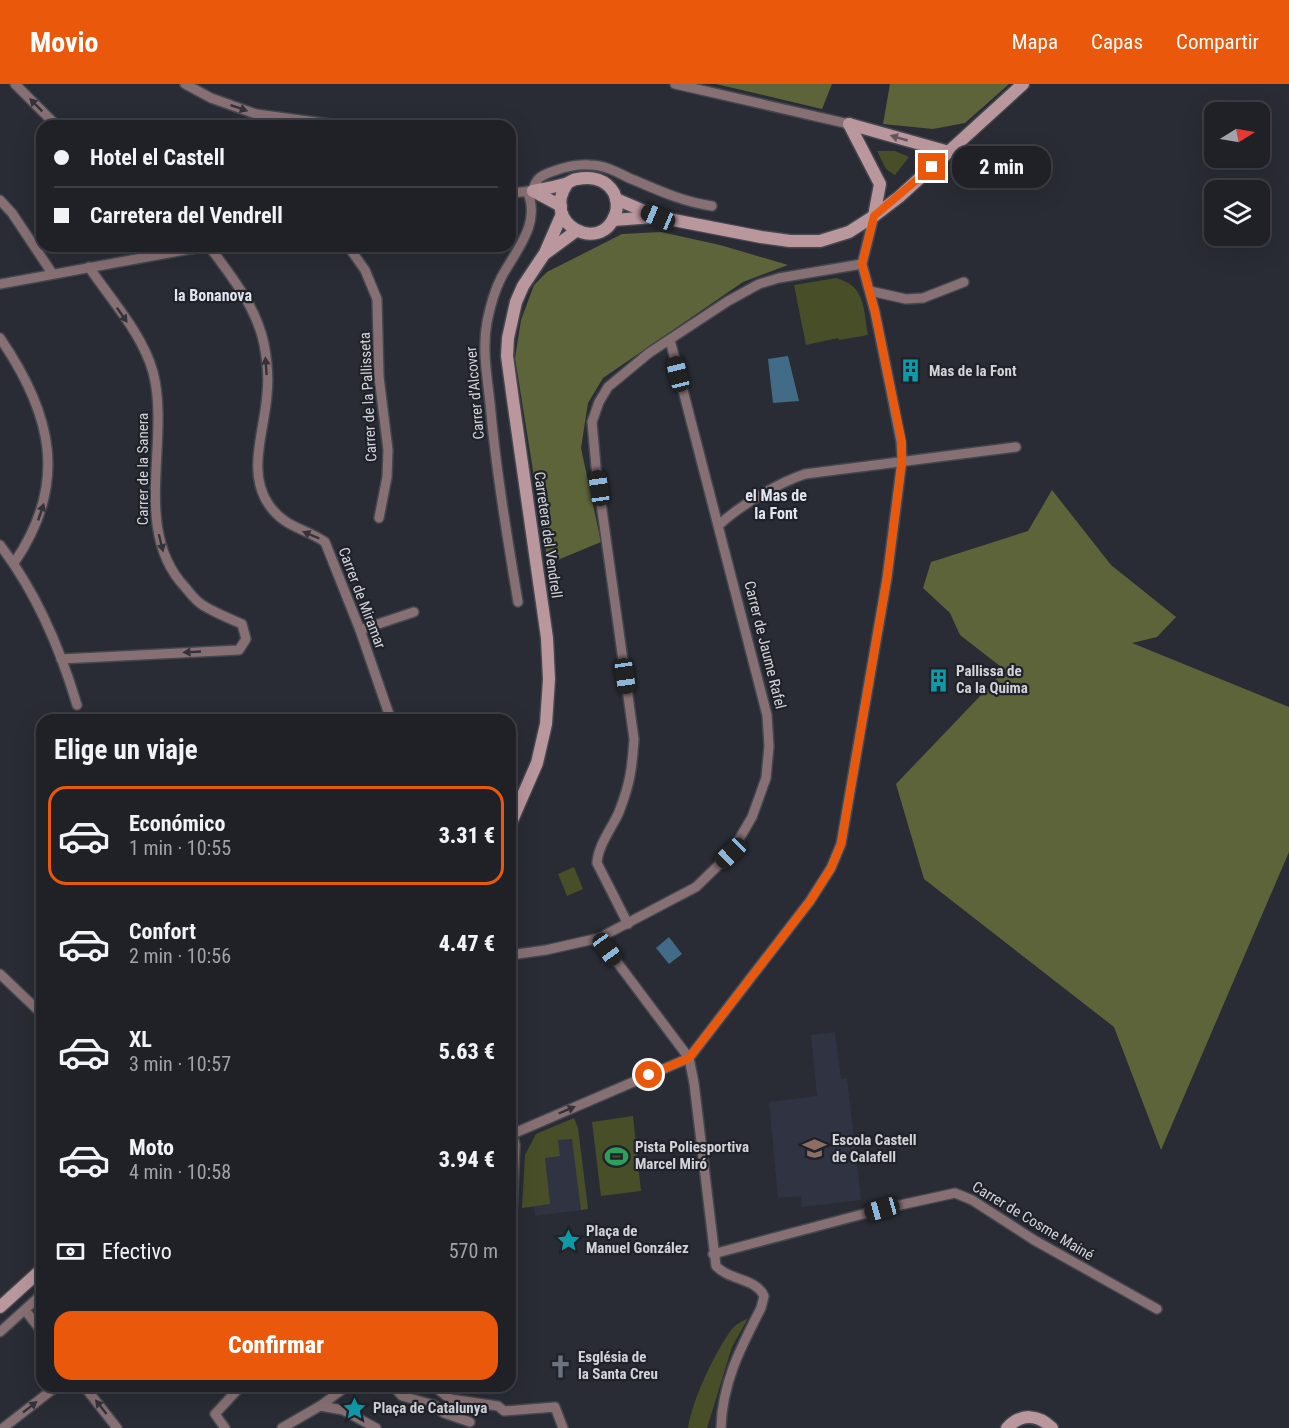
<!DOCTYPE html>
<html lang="es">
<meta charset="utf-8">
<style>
body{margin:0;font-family:"Roboto Condensed",sans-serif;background:#27292f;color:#f1f3f6;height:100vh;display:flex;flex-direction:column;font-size:22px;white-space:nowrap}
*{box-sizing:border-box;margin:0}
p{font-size:20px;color:#a1a3a7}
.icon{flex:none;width:33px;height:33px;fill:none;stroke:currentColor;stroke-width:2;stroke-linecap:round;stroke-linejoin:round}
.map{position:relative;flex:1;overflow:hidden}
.side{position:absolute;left:36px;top:630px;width:480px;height:678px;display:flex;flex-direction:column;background:#1f2127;border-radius:18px;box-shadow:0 6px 24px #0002,0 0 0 2px #3c3e44}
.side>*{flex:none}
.hud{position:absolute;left:36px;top:36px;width:480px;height:132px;border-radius:18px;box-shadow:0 6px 24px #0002,0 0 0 2px #3c3e44;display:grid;align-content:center;height:132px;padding:0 18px;background:#1f2127}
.needle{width:39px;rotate:79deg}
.controls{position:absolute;left:1204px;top:18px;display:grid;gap:12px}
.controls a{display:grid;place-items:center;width:66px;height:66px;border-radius:12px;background:#1f2127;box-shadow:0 6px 24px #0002,0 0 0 2px #3c3e44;font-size:30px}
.end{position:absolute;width:27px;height:27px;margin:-14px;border:8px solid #ea580c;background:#fff;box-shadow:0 0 0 3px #fff}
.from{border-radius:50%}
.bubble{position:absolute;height:42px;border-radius:18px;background:#1f2127;box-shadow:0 6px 24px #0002,0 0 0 2px #3c3e44;font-size:20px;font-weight:800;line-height:42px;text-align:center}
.car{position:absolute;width:18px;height:36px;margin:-18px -9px;border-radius:8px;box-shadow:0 0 4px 2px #0007;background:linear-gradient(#222 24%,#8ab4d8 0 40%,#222 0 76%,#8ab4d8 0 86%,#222 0)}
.hud b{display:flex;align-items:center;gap:21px;height:57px;font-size:22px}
.hud b+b{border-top:2px solid #3c3e44}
.hud i{width:15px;height:15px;background:#f1f3f6}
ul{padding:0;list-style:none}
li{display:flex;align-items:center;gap:18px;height:99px;margin:0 12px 9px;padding:0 6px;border:3px solid transparent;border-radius:18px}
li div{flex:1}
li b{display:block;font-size:22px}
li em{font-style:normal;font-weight:800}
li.active{border-color:#ea580c}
li>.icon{width:54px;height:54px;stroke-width:1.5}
h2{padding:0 18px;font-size:27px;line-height:72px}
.pay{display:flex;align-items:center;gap:15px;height:66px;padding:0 18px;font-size:22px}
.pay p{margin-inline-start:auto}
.button{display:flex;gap:12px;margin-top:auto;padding:12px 18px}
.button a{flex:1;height:69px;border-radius:18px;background:#ea580c;color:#fff;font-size:24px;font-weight:800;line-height:69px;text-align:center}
header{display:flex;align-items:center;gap:36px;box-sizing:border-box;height:84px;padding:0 30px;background:#ea580c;color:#fff}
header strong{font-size:28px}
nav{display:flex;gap:33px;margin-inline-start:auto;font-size:21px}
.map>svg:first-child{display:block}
</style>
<header>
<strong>Movio</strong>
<nav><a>Mapa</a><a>Capas</a><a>Compartir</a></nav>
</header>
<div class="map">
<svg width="1289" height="1344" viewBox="0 0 1289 1344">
<rect width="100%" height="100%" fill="#292c34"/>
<g fill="#303442">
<path d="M835 948 841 995 847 994 861 1116 802 1123 801 1112 778 1114 769 1018 817 1012 811 951Z"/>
<path d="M574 1034 578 1044 588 1125 535 1132 534 1123 522 1124 525 1071 536 1050Z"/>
</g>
<g fill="#484e28">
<path d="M877 67H895L909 73 895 91 886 85Z"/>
<path d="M836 194C866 202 863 224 868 251L839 256 838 254 806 261 794 201Z"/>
<path d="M574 783 583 805 567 812 558 790Z"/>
<path d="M633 1032 641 1107 601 1112 592 1038Z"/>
<path d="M574 1034 578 1044 588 1125 581 1126 572 1055 558 1056 560 1072 545 1074 550 1120 522 1124 525 1071 536 1050Z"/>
<path d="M748 1234 732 1263 707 1344H688C692 1316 715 1268 732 1245 736 1240 743 1237 748 1234Z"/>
</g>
<g fill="#5d6439">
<path d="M716 0H832L822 25Z"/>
<path d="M890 0H1009L965 39 933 45 883 40Z"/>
<path d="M661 148 720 161 788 181 743 198 603 294 588 319 581 364 601 458 548 480 515 274 521 236 534 201 547 188 622 150Z"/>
<path d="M1052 406 1111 481 1176 533 1157 553 1132 559 1289 623V768L1161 1066 1114 943 924 795 896 700 1005 586 960 551 950 529 923 504 931 478 1028 447Z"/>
</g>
<g fill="#426b87">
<path d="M788 272 799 317 773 319 768 275Z"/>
<path d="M669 853 682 870 669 880 656 864Z"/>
</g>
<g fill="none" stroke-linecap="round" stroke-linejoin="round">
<defs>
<g id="street">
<path d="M15 0 57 42"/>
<path d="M185 0 211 14 256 30 345 42"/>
<path d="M675 0 849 40"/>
<path d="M510 109 533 107C535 94 542 91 554 87 565 83 578 80 590 81 604 81 617 88 629 94 656 105 682 118 712 122"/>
<path d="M0 116 12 129 52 189"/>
<path d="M209 162C231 192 256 222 264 260 267 276 269 294 267 310 265 346 246 388 269 421 285 444 305 444 325 458L360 546 391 636"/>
<path d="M348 162 365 186 377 215 379 293 388 366 387 393 379 434"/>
<path d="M0 200 207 162"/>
<path d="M870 207 906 215 923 214 964 198"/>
<path d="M0 254C52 330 69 399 14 479"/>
<path d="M719 441C739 422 778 399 805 390L1016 363"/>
<path d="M0 461C36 508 60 564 77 621"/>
<path d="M518 518C507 452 496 386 490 319 487 292 482 265 487 238 490 223 494 208 501 194 515 167 542 140 527 107"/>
<path d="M360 546 414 528"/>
<path d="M61 575 239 566 246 555 242 540C228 534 213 528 201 520 195 516 190 509 185 503 131 446 171 356 153 288 142 249 111 216 89 183"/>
<path d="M628 840 597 779C598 761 612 744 619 728 630 700 632 685 634 655L596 383 592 338 599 318 608 303 649 269 728 217 759 200 779 194 862 180"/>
<path d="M599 854 689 974 694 999 716 1182C730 1197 756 1194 764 1212L761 1224C741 1263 722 1299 721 1344"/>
<path d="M510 871 546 866 599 854 696 803 731 769 752 733 766 694 769 662 767 631 670 256"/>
<path d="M0 890 42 930"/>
<path d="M510 1039 515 1061 510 1172"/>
<path d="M510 1051 689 974 810 817 831 784 841 760 887 494 902 376 901 358 891 307 875 228 862 180 874 132"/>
<path d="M713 1170 882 1125 955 1109 972 1116 1034 1156 1157 1225"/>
<path d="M25 1226 42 1248"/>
<path d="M0 1248 42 1210"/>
<path d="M84 1302 117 1344"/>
<path d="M393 1302 402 1312 434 1321 444 1329 470 1338"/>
<path d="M434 1302 450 1315"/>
<path d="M450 1315 498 1322 504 1327 555 1323 563 1344"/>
<path d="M320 1322 343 1326 376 1344"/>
<path d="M3 1344 57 1302"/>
<path d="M225 1344 215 1330 241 1302"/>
<path d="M282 1344 320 1322 347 1302"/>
</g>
<g id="secondary">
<path d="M849 40 949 68"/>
<path d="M849 40 880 100 874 132"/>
<path d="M533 107C543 105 554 103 565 100 569 99 573 95 577 95 592 92 606 95 614 109 617 116 618 124 615 131 601 171 540 140 567 100"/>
<path d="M533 107 561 122"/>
<path d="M616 115 658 133 761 153 790 157H820L849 148 874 132 899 113 1023 0"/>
<path d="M613 136 654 133"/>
<path d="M546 169 576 147"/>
<path d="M510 741 537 679 546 640 549 595 547 554 513 316 507 272 508 254 516 218 523 202 545 169 562 130"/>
<path d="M0 1223 42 1185"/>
<path d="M1007 1344C1021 1329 1038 1330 1052 1344"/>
</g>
</defs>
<use href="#street" stroke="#44474e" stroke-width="12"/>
<use href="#secondary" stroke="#44474e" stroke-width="15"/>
<use href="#street" stroke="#877074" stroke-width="9"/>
<use href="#secondary" stroke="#ba969d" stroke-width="12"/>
</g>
<defs><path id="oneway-solid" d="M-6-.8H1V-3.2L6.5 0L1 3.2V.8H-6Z" transform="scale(1.5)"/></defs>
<g fill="#353239">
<use href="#oneway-solid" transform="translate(36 21) rotate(-135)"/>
<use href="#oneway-solid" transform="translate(239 24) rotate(19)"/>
<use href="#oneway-solid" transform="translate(122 231) rotate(55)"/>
<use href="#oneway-solid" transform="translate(266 282) rotate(-94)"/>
<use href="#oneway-solid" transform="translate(41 428) rotate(-71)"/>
<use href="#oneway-solid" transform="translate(311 451) rotate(-157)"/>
<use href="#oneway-solid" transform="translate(161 459) rotate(76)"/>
<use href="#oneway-solid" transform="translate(192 568) rotate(177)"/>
<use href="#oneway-solid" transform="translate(567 1026) rotate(-23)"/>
<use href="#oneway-solid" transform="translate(30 1323) rotate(-38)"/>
<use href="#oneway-solid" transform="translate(101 1323) rotate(-128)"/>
</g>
<use fill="#65565e" href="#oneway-solid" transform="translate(899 54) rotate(-164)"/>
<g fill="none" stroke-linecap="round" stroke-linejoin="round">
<path stroke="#ea580c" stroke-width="8" d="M649 991 689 974 810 817 831 784 841 760 887 494 902 376V358L887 287 875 228 862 180 874 132 932 83"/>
</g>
<defs>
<symbol id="building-bare" viewBox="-9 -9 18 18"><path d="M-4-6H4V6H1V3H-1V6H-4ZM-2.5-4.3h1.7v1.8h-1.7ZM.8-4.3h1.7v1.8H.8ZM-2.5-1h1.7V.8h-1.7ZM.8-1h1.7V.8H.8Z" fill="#0f9aa8" stroke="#20222a" stroke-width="2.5" paint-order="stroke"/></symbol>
<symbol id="school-bare" viewBox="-9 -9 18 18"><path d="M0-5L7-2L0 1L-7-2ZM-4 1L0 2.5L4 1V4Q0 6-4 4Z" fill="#8d6e63" stroke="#20222a" stroke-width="2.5" paint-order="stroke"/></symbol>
<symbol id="stadium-bare" viewBox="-9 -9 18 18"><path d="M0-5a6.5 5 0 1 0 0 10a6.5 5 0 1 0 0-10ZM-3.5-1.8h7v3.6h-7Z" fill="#2e9e5b" stroke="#20222a" stroke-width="2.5" paint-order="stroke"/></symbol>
<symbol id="sight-bare" viewBox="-9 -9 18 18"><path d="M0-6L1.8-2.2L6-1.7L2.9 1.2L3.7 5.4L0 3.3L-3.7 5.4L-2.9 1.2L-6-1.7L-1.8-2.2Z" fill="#0f9aa8" stroke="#20222a" stroke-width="2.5" paint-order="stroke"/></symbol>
<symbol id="church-bare" viewBox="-9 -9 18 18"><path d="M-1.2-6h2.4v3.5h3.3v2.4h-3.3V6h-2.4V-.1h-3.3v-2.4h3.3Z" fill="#6b7280" stroke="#20222a" stroke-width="2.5" paint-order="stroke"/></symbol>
</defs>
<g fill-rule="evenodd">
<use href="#building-bare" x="894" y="270" width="33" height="33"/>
<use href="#building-bare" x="922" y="580" width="33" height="33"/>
<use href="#school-bare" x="798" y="1048" width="33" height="33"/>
<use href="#stadium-bare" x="600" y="1056" width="33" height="33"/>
<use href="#sight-bare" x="552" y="1140" width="33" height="33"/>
<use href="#church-bare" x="544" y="1266" width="33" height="33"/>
<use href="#sight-bare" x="338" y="1308" width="33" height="33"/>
</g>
<g text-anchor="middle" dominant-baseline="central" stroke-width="4.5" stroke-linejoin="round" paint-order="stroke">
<g font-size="15" font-weight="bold" fill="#d2d3d9" stroke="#20222a" text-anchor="start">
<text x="929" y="287">Mas de la Font</text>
<text x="956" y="587">Pallissa de<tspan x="956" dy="17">Ca la Quima</tspan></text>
<text x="832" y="1056">Escola Castell<tspan x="832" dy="17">de Calafell</tspan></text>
<text x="635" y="1063">Pista Poliesportiva<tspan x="635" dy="17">Marcel Miró</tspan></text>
<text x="586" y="1147">Plaça de<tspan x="586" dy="17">Manuel González</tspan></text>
<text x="578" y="1273">Església de<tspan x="578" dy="17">la Santa Creu</tspan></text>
<text x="373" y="1324">Plaça de Catalunya</text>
</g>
<g font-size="15" fill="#d2d3d9" stroke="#20222a">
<text transform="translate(475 309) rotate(-95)">Carrer d'Alcover</text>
<text transform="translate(368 313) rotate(-93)">Carrer de la Pallisseta</text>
<text transform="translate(143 385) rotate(-90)">Carrer de la Sanera</text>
<text transform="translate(548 451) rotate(82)">Carretera del Vendrell</text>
<text transform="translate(362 514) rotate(69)">Carrer de Miramar</text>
<text transform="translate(765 561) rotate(76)">Carrer de Jaume Rafel</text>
<text transform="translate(1033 1137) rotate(31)">Carrer de Cosme Mainé</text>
</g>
<g font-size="16" font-weight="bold" fill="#e1e4ef" stroke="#20222a">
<text x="213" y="211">la Bonanova</text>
<text x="776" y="411">el Mas de<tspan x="776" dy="18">la Font</tspan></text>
</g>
</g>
</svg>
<div class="controls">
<a><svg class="needle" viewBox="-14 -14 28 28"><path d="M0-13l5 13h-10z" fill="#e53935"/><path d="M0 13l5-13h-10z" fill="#a1a3a7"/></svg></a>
<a><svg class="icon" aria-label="layers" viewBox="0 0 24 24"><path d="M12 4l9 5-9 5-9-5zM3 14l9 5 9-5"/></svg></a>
</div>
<i class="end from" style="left:649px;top:991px"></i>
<i class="end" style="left:932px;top:83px"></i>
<div class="bubble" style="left:952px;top:62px;width:99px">2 min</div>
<i class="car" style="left:658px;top:133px;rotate:293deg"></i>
<i class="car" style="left:678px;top:290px;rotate:346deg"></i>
<i class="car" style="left:599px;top:404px;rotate:352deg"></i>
<i class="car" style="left:625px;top:592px;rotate:172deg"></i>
<i class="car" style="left:731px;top:769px;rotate:226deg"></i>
<i class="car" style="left:607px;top:865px;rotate:144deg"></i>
<i class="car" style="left:882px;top:1125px;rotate:254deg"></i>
<div class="hud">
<b><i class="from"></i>Hotel el Castell</b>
<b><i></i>Carretera del Vendrell</b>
</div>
<section class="side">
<h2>Elige un viaje</h2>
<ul>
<li class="active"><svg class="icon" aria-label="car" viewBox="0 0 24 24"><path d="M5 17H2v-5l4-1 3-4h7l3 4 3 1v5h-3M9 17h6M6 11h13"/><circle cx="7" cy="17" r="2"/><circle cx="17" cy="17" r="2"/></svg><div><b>Económico</b><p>1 min · 10:55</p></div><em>3.31 €</em></li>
<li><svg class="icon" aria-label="car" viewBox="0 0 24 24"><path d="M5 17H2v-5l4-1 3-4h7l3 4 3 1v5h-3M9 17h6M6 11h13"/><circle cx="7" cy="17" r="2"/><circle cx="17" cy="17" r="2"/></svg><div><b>Confort</b><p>2 min · 10:56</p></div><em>4.47 €</em></li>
<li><svg class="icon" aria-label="car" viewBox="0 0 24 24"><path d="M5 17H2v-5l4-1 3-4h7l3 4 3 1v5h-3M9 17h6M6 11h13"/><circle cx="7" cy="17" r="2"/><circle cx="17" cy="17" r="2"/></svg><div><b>XL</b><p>3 min · 10:57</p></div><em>5.63 €</em></li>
<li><svg class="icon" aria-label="car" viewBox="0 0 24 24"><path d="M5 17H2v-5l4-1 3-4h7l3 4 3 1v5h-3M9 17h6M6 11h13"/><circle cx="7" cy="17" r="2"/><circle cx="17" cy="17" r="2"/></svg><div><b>Moto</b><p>4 min · 10:58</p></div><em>3.94 €</em></li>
</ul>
<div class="pay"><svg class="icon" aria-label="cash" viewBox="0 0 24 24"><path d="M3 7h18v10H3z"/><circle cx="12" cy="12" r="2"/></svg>Efectivo<p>570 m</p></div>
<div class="button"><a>Confirmar</a></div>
</section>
</div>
